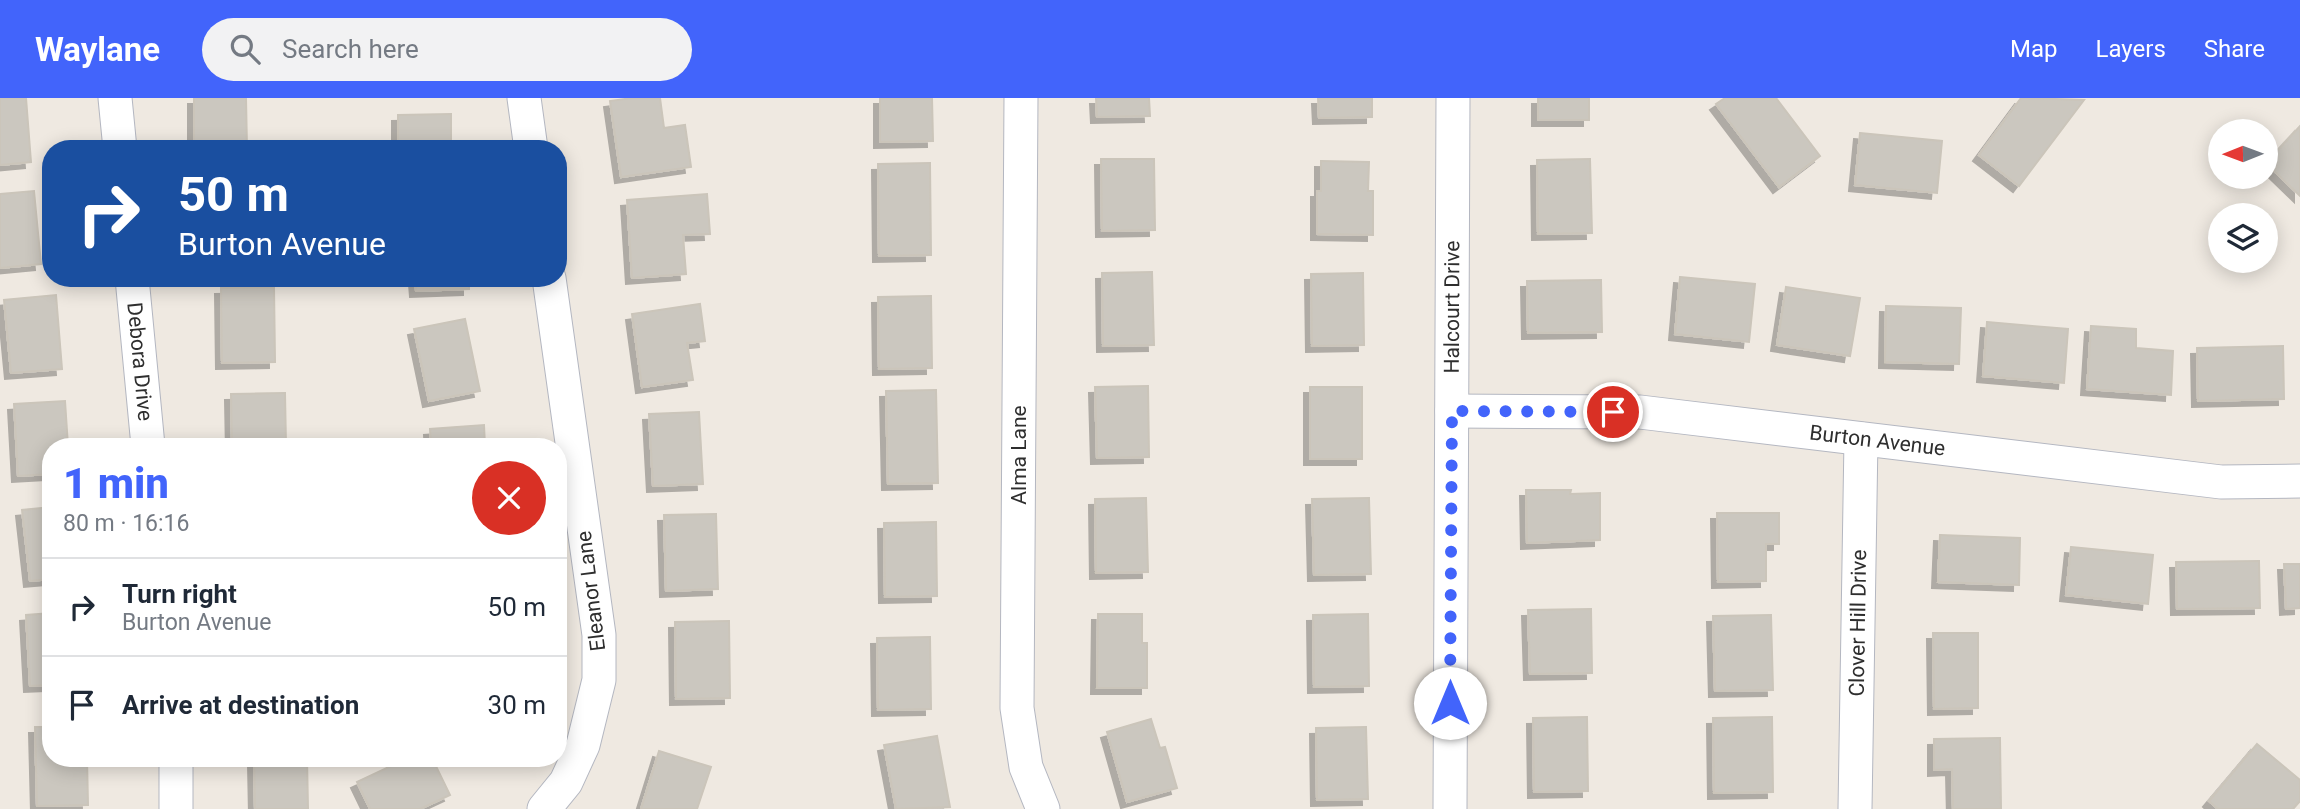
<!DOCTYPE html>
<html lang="en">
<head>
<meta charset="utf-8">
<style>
  body { margin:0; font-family:Roboto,sans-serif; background:#f2f2f3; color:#1f2937; height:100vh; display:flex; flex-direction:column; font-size:26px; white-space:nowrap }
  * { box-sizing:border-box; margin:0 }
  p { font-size:23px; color:#747a83 }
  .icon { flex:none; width:38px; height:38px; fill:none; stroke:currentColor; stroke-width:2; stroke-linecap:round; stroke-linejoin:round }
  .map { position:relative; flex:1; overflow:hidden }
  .panel { position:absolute; left:42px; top:340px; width:525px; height:329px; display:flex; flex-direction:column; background:#fff; border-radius:28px; box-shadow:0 4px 18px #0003 }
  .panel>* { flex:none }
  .hud { position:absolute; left:42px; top:42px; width:525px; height:147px; border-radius:28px; box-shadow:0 4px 18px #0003; background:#1a4fa0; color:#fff; overflow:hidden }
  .needle { width:46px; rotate:269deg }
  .fabs { position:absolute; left:2208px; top:21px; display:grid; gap:14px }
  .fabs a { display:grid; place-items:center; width:70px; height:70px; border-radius:50%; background:#fff; box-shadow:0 4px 18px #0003; font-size:35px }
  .pin { position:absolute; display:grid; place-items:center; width:60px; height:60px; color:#fff; margin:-30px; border:4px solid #fff; border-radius:50%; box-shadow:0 2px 7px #0007 }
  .me { position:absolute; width:77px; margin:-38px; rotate:0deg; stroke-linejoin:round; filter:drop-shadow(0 0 5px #0008) }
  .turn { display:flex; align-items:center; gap:24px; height:147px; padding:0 21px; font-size:32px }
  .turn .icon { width:91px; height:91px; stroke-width:2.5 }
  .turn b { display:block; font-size:49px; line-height:60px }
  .round { display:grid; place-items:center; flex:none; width:74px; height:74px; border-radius:37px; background:#f2f2f3 }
  .headline { display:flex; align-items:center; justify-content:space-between; height:119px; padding:0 21px }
  h1 { font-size:42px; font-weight:800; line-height:52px; color:#4264fb }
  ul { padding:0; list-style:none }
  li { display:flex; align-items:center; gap:21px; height:98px; padding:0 21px; border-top:2px solid #e0e1e3 }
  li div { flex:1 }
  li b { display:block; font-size:26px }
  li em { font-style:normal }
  header { display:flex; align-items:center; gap:42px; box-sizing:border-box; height:98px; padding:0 35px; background:#4264fb; color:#fff }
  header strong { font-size:33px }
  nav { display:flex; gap:38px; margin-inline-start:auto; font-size:24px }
  .search { width:490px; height:63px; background:#f2f2f3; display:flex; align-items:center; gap:18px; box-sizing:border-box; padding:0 24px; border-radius:38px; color:#747a83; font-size:26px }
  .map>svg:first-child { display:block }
  .building { fill:#cbc7bf; stroke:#cbc5ba; stroke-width:2; filter:url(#shadow) }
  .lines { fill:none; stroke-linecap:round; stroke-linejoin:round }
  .street-casing { stroke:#b4b7c1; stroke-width:35 }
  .street { stroke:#fff; stroke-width:33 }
  .route { stroke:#4264fb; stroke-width:12; stroke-dasharray:0 21.6 }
  .labels { text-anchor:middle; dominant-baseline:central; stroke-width:6; stroke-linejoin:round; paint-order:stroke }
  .street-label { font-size:21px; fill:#2e2e2e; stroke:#fff }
</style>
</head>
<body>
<header>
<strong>Waylane</strong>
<div class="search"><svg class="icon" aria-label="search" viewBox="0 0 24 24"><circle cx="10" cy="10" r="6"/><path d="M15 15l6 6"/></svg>Search here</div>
<nav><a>Map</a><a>Layers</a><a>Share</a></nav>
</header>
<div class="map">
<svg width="2300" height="711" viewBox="0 0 2300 711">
  <defs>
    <filter id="shadow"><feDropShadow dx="-6" dy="6" stdDeviation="0" flood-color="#0004"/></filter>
  </defs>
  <rect width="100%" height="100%" fill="#efe9e1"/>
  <g class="building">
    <path d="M0 0H26L31 64 0 67Z"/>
    <path d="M194 0H246L247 51H194Z"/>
    <path d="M632 0H660L664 30 685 27 691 69 621 79 610 3Z"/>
    <path d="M880 0H932L933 43 880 44Z"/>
    <path d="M1096 0H1149L1150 18 1097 19Z"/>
    <path d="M1318 0H1372V19L1319 20Z"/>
    <rect x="1538" y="0" width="51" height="22"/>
    <path d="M1725 0H1776L1820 58 1779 89 1716 6Z"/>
    <path d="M2021 0 2084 2 2019 88 1979 57Z"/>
    <path d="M451 16V51H398V17Z"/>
    <path d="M2300 28V98L2266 65Z"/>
    <path d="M1860 35 1942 43 1937 95 1855 87Z"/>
    <path d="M1101 61H1154L1155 132 1102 133Z"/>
    <path d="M1590 61 1592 135 1538 136 1537 62Z"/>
    <path d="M1321 63 1369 64 1368 93H1373V137L1317 136V93H1321Z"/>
    <path d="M930 65 931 157 879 158 878 66Z"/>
    <path d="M34 93 41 166 0 170V96Z"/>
    <path d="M707 96 710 136 683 137 686 176 632 180 627 102Z"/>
    <path d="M1152 174 1154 247 1103 248 1102 175Z"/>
    <path d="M1363 175 1364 247 1312 248 1311 176Z"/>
    <path d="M1680 179 1755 186 1749 244 1675 236Z"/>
    <path d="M415 180H469V191L416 193Z"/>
    <path d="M1601 182 1602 234 1528 235 1527 183Z"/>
    <path d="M274 189 275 264 222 265 221 190Z"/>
    <path d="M1786 189 1860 200 1850 258 1777 247Z"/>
    <path d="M56 197 62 271 11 275 4 202Z"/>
    <path d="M931 198 932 270 879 271 878 199Z"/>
    <path d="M700 206 705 243 687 245 693 282 642 289 632 216Z"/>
    <path d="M1886 208 1961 210 1959 266 1885 264Z"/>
    <path d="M465 221 480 293 429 303 414 231Z"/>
    <path d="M1987 224 2068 231 2064 285 1983 278Z"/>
    <path d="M2091 228 2136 231V250L2173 253 2171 297 2087 291Z"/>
    <path d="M2283 248 2284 301 2198 303 2197 250Z"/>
    <path d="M1148 288 1149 359 1097 360 1095 289Z"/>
    <rect x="1310" y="289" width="52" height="72"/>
    <path d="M936 292 938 385 888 386 886 293Z"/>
    <path d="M285 295 286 348H232L231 296Z"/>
    <path d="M65 303 68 348H51V376L18 378 14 306Z"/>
    <path d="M699 314 703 386 653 388 649 316Z"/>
    <path d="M484 327 485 348H431L430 331Z"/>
    <path d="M1526 392H1571L1570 396 1600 395V442L1527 445Z"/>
    <path d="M1146 400 1148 474 1096 475 1095 401Z"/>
    <path d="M1369 400 1371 476 1314 477 1312 401Z"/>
    <path d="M51 409V481L30 483 22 412Z"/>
    <path d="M1717 415H1779V446H1766V483L1718 484Z"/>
    <path d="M716 416 718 491 666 493 664 417Z"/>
    <path d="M936 424 937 498 885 499 884 425Z"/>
    <path d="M1940 437 2020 440 2019 487 1938 484Z"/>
    <path d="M2071 449 2153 457 2148 506 2066 497Z"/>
    <path d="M2259 463 2260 510 2177 511 2176 464Z"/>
    <path d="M2284 466H2300V510L2286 511Z"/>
    <path d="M1591 511 1592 575 1530 576 1528 512Z"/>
    <path d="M51 515V587L30 588 26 517Z"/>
    <path d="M1098 516H1142V545H1147V590H1097Z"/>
    <path d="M1368 516 1369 588 1314 589 1313 517Z"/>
    <path d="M1771 517 1773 592 1715 593 1713 518Z"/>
    <path d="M729 523 730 600 676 601 675 524Z"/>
    <path d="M1933 535H1978V610L1934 611Z"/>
    <path d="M930 539 931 611 878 612 877 540Z"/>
    <path d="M1587 619 1588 693 1534 694 1533 620Z"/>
    <path d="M1772 619 1773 694 1714 695 1713 620Z"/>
    <path d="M1151 621 1160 650 1165 649 1177 690 1127 704 1107 634Z"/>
    <path d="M35 629H51V660H87L88 707 37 708Z"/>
    <path d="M1366 629 1368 701 1317 702 1316 630Z"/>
    <path d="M937 638 950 709 896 711 884 647Z"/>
    <path d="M2000 640 2001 711H1953L1952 671 1934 672V641Z"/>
    <path d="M2257 646 2300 682V703L2293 711H2218L2209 703Z"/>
    <path d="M659 653 711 669 697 711H641Z"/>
    <path d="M254 660H307L308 711H255Z"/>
    <path d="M408 660H432L450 697 420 711H370L357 684Z"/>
  </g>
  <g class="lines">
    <defs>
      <g id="street">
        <path d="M115 0 120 51"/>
        <path d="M524 0 531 51"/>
        <path d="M1021 0 1017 610 1026 669 1043 711"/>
        <path id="s1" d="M132 180 148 348"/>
        <path id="s2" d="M1452 313 1640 314 2221 384 2300 383"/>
        <path d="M176 660V711"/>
        <path d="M544 711 566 684 583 647 599 582V537L549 180"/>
        <path id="s3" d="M1450 711 1453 0"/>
        <path id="s4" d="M1855 711 1861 341"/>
      </g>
    </defs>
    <use href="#street" class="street-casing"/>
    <use href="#street" class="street"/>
  </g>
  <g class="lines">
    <path class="route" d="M1450 605 1452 313 1613 314"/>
  </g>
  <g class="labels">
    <g class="street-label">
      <text stroke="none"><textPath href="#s3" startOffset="502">Halcourt Drive</textPath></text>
      <text stroke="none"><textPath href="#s1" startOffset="84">Debora Drive</textPath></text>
      <text stroke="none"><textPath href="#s2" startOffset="427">Burton Avenue</textPath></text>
      <text transform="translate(1019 357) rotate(-90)">Alma Lane</text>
      <text transform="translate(591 493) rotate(-97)">Eleanor Lane</text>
      <text stroke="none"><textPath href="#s4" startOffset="186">Clover Hill Drive</textPath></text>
    </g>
  </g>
</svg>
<div class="fabs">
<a><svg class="needle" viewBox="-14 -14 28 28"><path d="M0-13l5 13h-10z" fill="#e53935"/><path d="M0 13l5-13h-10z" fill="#747a83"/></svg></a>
<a><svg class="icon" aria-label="layers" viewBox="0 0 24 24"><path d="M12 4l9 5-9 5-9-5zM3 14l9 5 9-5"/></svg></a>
</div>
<div class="pin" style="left:1613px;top:314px;background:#d93025"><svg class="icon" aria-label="arrive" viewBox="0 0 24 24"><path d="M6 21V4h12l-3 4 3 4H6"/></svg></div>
<svg class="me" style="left:1450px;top:605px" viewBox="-20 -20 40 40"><circle r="19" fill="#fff"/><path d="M0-13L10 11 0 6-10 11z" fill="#4264fb"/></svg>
<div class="hud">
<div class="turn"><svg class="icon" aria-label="right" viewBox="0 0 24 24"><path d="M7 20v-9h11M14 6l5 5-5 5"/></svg><div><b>50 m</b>Burton Avenue</div></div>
</div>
<section class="panel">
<div class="headline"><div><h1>1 min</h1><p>80 m · 16:16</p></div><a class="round" style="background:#d93025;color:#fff"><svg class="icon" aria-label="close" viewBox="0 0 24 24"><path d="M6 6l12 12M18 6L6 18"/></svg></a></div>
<ul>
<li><svg class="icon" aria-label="right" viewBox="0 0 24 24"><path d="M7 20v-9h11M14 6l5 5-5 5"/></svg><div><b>Turn right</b><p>Burton Avenue</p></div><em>50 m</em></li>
<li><svg class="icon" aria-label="arrive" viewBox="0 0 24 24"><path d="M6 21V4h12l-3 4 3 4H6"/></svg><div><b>Arrive at destination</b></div><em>30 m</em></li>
</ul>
</section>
</div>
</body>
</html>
